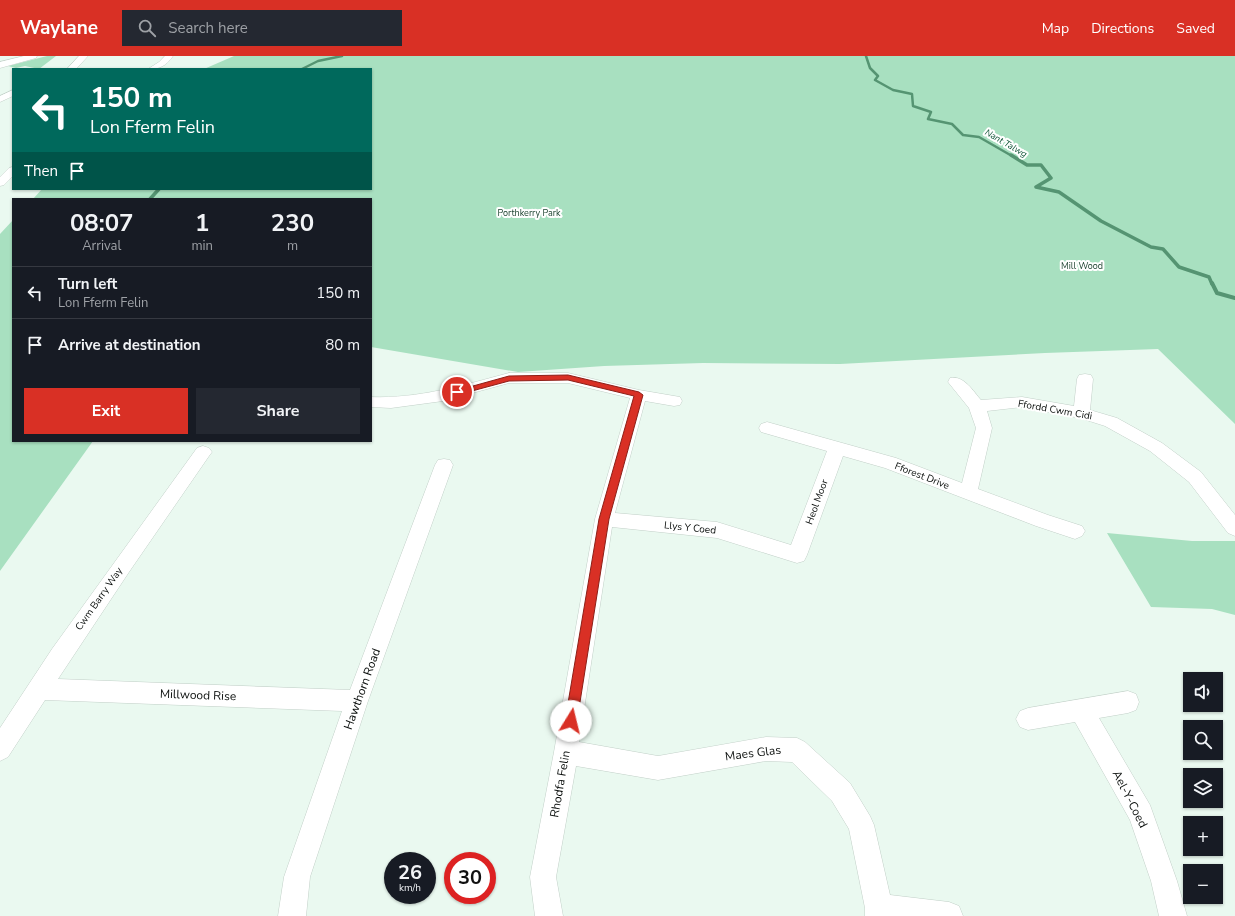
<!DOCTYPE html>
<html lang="en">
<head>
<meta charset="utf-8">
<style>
  body { margin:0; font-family:"Nunito Sans",sans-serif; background:#242831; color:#f1f3f6; height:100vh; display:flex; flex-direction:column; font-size:15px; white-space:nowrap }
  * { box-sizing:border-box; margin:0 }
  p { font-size:13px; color:#9ea1a6 }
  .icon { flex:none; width:22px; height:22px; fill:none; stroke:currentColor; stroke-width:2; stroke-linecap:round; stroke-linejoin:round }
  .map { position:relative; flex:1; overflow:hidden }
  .panel { position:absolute; left:12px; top:142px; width:360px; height:244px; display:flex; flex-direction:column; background:#171b24; border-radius:0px; box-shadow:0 1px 3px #0004 }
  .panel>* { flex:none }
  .top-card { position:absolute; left:12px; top:12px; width:360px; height:122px; border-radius:0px; box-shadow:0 1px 3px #0004; background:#00695c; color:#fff; overflow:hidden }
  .controls { position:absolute; left:1183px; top:616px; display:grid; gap:8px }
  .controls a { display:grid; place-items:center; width:40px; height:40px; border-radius:0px; background:#171b24; box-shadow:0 1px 3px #0004; font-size:20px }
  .speed { position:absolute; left:384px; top:796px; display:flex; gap:8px; font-size:20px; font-weight:700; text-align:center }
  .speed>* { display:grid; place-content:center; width:52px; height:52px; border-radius:50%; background:#171b24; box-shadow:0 1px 3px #0004; line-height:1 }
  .speed small { font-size:10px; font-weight:400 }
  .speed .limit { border:6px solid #d22; background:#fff; color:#111 }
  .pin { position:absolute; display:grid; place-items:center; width:34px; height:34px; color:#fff; margin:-17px; border:2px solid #fff; border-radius:50%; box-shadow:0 1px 4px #0007 }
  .me { position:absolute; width:44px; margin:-22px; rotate:9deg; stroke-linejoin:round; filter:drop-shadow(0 0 3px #0008) }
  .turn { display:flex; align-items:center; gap:14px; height:84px; padding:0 12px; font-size:18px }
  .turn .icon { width:52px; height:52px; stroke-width:2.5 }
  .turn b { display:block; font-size:28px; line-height:34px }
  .then { display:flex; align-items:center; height:38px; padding:0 12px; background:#0003; gap:8px; font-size:15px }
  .eta { display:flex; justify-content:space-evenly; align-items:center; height:68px; text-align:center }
  .eta b { font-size:24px; font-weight:700; line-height:28px }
  .cta { display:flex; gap:8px; margin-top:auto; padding:8px 12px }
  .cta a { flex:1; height:46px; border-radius:0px; background:#d93025; color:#fff; font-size:16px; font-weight:700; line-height:46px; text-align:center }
  .cta a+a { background:#242831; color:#f1f3f6 }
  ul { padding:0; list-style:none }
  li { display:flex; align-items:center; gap:12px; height:52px; padding:0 12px; border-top:1px solid #363941 }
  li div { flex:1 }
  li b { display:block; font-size:15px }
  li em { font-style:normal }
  header { display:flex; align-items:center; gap:24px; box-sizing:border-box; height:56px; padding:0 20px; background:#d93025; color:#fff }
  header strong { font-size:19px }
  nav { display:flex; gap:22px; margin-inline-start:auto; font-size:14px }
  .search { width:280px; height:36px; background:#242831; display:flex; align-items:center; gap:10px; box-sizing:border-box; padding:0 14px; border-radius:0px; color:#9ea1a6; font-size:15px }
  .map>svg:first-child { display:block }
  .green { fill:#a8e0c0 }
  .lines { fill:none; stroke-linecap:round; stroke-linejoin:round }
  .stream-far2 { stroke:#559472; stroke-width:2.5 }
  .stream-far1 { stroke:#559472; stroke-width:3.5 }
  .stream { stroke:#559472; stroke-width:4 }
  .minor-casing { stroke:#c2d0c8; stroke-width:1 }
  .minor { fill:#fff; fill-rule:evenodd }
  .route { fill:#d93025; stroke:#8d1f18 }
  .labels { text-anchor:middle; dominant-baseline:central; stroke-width:4; stroke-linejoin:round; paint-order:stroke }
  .far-water-label { font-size:9px; font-style:italic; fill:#0f5436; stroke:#fff }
  .far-park-label { font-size:9px; fill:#1e4431; stroke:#fff }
  .street-label { font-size:10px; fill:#0a0e0c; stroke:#fff }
  .near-street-label { font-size:12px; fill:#0a0e0c; stroke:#fff }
</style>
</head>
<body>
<header>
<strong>Waylane</strong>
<div class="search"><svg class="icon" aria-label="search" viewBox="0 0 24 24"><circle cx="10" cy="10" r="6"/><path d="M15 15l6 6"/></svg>Search here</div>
<nav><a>Map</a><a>Directions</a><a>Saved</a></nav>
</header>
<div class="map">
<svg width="1235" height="860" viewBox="0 0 1235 860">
  <rect width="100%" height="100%" fill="#eaf9f0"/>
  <g class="green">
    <path d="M47 0H56L39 13 25 10 16 12 8 10Z"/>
    <path d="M234 0H1235V368L1158 293 1045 297 840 308 703 307 604 310 518 316 371 291V143H33L42 133H371V13H204Z"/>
    <path d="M13 164V385H93L0 515V178Z"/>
    <path d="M1107 477 1192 485H1235V559L1212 553 1151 551Z"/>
  </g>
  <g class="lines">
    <g class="stream-far2">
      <path d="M866 0 870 12 878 20 875 24 893 34 912 38 913 50 931 56 928 63 952 68 963 79 979 81 1012 100"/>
      <path d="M302 13 318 5 342 0"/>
    </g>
    <g class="stream-far1">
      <path d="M1011 99 1027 109H1041L1051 122 1036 131 1059 136 1101 165 1151 191 1163 193 1179 211 1209 221 1212 228"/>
      <path d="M150 143 159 133"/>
    </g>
    <path class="stream" d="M1212 227 1217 237 1235 242"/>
    <defs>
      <g id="minor">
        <path d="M24 0H37L36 2 0 12V6Z"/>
        <path d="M79 0H88L76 13H67Z"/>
        <path d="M165 0H173C166 10 160 13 148 13L159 6Z"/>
        <path d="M13 34V40L0 46V40Z"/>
        <path d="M13 111V120L4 129 0 130V121L9 112Z"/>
        <path d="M509 317H568L639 334 680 341 682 345 680 349 674 350 645 345 615 457 717 466 791 489 827 395 761 376 759 372 761 368 767 366 896 402 962 427 976 372 969 352 948 326 950 322C964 319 973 335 981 344L1022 341 1074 350 1077 323 1079 319 1085 318 1091 319 1093 323 1090 354 1117 362 1162 387 1201 416 1235 459V480L1228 477 1189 426 1150 395 1105 370 1080 362 1022 351 987 355 992 372 978 433 1048 459 1082 470 1085 475 1082 480 1075 483 1036 470 885 412 843 400 807 499 804 505 797 507 717 482 612 471 579 686 658 700 766 681 797 682 805 686 850 727 870 760 874 769 890 839 949 846 959 850 963 860H865V852L849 773 832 745 792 706 766 705 658 724 576 710 556 821 563 860H535L530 821 554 696 595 463 630 342 568 327H509L443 345 391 352 371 351V341C418 343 464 329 509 317Z"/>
        <path d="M203 390 209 392 212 396 209 400 129 516 58 623 350 634 435 409 438 404 444 403 450 404 453 409 368 645 310 821 306 860H278L284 821 342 655 45 644 8 701 0 705V672L52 593 197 392Z"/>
        <path d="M1128 635 1136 638 1139 646 1136 654 1128 657 1099 662 1150 749 1177 825 1187 860H1159L1151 825 1130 764 1075 666 1028 674 1020 671 1016 663 1020 655 1028 652Z"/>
      </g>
    </defs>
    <use href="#minor" class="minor-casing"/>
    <use href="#minor" class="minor"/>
  </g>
  <path class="route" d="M568 319 639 336 643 339 609 463 577 665 575 669 571 671 567 669 565 665 599 463 634 340 568 324 509 325 457 339 453 336 455 335 509 320Z"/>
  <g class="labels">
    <g class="far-water-label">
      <text transform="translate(1006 87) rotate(30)">Nant Talwg</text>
    </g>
    <g class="far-park-label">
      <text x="529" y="157">Porthkerry Park</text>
      <text x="1082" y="210">Mill Wood</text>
    </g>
    <g class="street-label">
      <text transform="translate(1055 354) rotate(10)">Ffordd Cwm Cidi</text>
      <text transform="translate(922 420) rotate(21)">Fforest Drive</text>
      <text transform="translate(817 446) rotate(-70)">Heol Moor</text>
      <text transform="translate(690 472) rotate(6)">Llys Y Coed</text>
      <text transform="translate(99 543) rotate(-55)">Cwm Barry Way</text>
    </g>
    <g class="near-street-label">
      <text transform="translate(362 633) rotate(-70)">Hawthorn Road</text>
      <text transform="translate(198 639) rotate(2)">Millwood Rise</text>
      <text transform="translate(753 697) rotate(-7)">Maes Glas</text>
      <text transform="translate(560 728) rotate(-80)">Rhodfa Felin</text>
      <text transform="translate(1130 743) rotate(63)">Ael-Y-Coed</text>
    </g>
  </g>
</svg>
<div class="controls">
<a><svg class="icon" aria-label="sound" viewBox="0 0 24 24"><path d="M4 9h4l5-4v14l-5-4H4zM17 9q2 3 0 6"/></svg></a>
<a><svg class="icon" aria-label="search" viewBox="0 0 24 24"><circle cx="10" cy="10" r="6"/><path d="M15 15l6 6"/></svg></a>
<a><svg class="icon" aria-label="layers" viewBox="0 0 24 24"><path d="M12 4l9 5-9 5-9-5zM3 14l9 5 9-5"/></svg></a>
<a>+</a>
<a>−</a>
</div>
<div class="speed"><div>26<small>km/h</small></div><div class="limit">30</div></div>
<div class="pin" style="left:457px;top:336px;background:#d93025"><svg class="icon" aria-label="arrive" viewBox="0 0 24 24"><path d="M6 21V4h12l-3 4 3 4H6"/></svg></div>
<svg class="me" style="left:571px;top:665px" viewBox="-20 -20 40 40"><circle r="19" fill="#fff"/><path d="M0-13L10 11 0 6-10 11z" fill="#d93025"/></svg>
<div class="top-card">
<div class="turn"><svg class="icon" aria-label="left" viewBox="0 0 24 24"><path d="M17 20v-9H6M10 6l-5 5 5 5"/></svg><div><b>150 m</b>Lon Fferm Felin</div></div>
<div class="then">Then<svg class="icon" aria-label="arrive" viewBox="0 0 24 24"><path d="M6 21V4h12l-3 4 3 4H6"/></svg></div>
</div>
<section class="panel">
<div class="eta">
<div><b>08:07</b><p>Arrival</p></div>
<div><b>1</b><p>min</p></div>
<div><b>230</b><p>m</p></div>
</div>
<ul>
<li><svg class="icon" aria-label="left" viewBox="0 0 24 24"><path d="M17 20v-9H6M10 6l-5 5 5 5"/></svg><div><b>Turn left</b><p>Lon Fferm Felin</p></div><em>150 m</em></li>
<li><svg class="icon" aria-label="arrive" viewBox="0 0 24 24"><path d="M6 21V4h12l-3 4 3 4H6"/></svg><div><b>Arrive at destination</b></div><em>80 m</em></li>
</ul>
<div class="cta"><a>Exit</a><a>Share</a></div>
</section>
</div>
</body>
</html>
